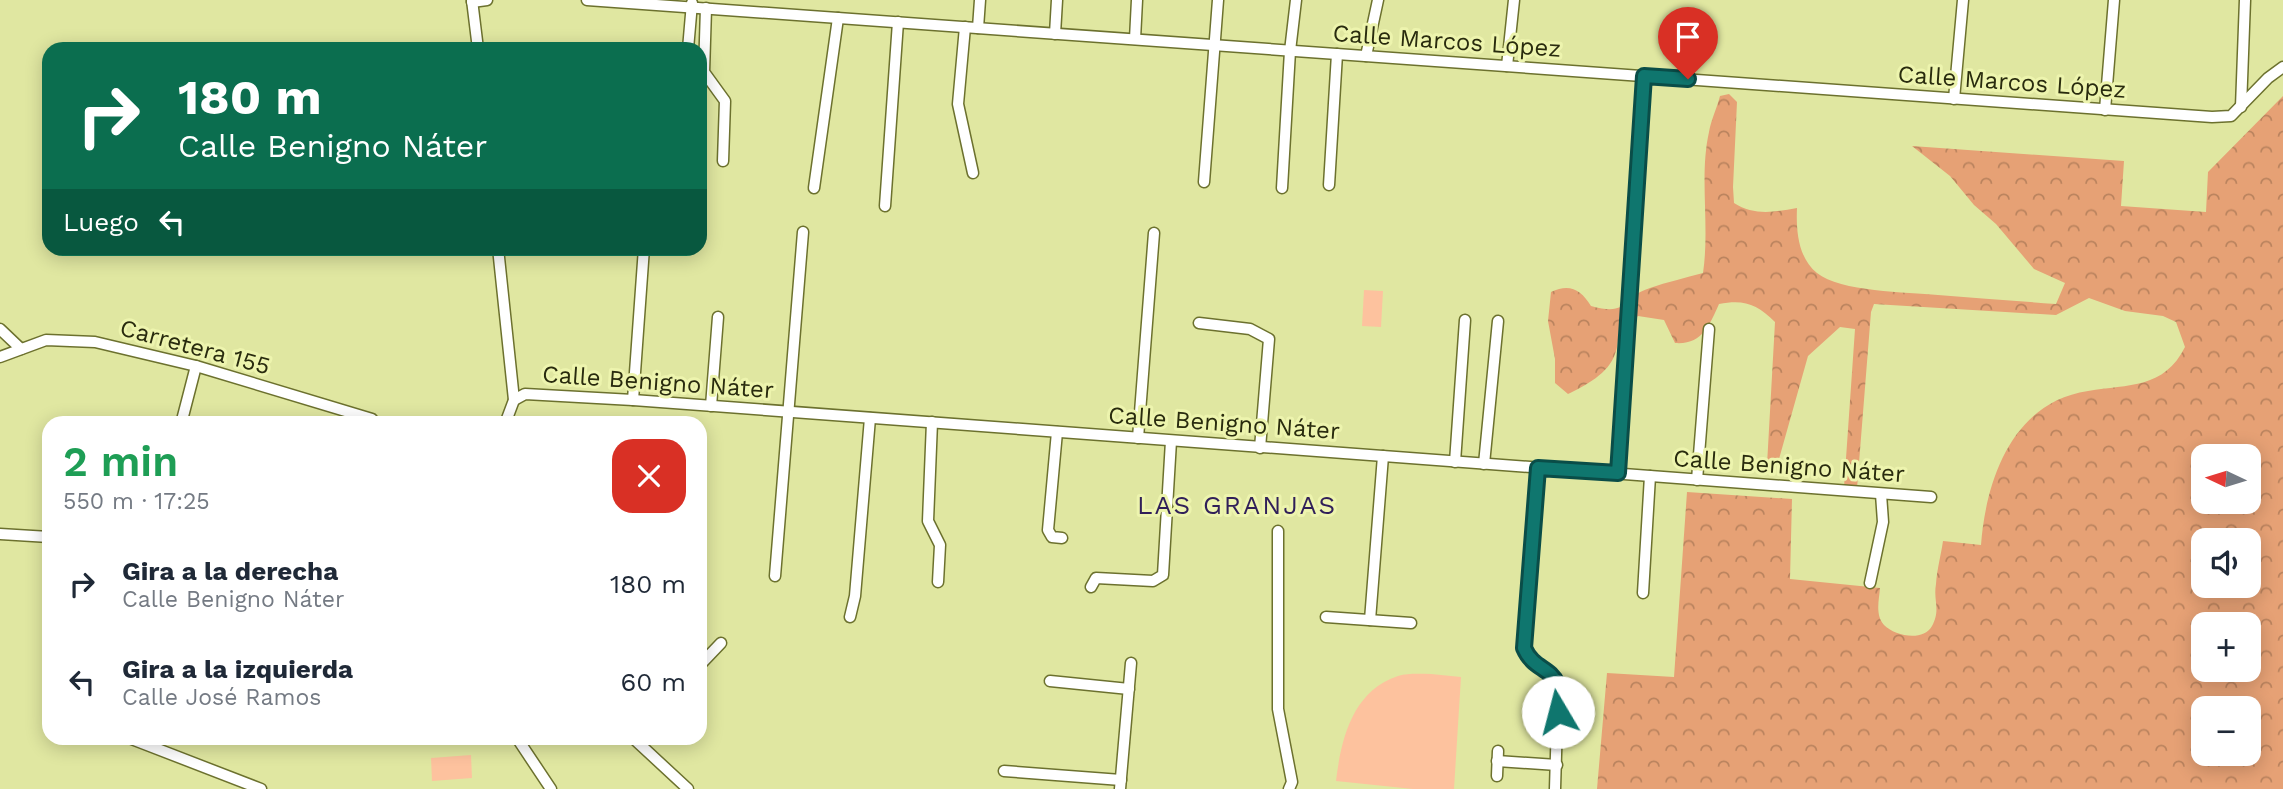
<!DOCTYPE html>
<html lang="es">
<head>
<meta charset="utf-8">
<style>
  body { margin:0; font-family:"Work Sans",sans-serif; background:#f6f6f7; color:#1f2937; height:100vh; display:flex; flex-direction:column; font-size:26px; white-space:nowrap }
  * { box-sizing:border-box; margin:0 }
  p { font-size:23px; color:#747a83 }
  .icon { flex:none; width:38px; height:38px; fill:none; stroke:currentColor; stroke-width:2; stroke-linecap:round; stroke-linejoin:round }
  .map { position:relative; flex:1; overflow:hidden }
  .drawer { position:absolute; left:42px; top:416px; width:665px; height:329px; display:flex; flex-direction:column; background:#fff; border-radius:21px; box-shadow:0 4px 18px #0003 }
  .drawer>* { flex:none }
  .hud { position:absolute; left:42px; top:42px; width:665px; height:214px; border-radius:21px; box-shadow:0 4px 18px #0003; background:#0b6e4f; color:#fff; overflow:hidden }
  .needle { width:46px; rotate:274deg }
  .fabs { position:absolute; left:2191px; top:444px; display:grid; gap:14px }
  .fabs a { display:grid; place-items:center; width:70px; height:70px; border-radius:14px; background:#fff; box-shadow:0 4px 18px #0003; font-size:35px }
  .pin { position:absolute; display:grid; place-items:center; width:60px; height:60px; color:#fff; margin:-72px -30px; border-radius:50% 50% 50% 0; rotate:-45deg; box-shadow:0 0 7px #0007 }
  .pin .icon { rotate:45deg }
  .me { position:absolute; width:77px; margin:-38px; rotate:352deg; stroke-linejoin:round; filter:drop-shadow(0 0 5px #0008) }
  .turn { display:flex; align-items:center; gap:24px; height:147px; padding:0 21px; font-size:32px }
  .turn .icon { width:91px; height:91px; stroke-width:2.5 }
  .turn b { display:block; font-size:49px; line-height:60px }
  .then { display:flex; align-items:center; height:66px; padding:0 21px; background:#0003; gap:14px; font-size:26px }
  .round { display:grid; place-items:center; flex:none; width:74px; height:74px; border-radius:21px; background:#f6f6f7 }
  .headline { display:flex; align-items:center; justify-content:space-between; height:119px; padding:0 21px }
  h1 { font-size:42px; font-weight:600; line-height:52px; color:#1e9e55 }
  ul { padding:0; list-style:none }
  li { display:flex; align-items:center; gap:21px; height:98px; padding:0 21px }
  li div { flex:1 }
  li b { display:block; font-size:26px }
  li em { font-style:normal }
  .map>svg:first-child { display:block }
  .forest { fill:url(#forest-crowns); fill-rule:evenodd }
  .garden { fill:#fdc29e }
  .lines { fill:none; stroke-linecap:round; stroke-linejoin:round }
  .minor-casing { stroke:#6c712e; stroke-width:13 }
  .minor { stroke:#fff; stroke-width:10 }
  .route-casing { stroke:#0a4d48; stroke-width:18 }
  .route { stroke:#0f766e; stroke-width:12 }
  .labels { text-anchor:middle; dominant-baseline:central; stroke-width:6; stroke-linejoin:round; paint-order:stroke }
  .street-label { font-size:24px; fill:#292b0e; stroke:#edf4ae }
  .neighbourhood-label { font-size:26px; letter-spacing:2px; fill:#301f59; stroke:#edf4ae }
</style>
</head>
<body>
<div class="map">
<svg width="2283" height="789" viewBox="0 0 2283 789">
  <defs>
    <pattern id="forest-crowns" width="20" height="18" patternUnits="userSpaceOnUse" patternTransform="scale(1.75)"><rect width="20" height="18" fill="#e6a175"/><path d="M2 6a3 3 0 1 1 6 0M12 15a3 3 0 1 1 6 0" fill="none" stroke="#ba835e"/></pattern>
  </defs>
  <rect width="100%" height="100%" fill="#e0e7a1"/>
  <path class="forest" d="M1729 94 1737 102 1733 187 1734 203C1754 216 1775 212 1797 208 1796 230 1798 258 1817 273 1840 292 1907 292 1938 295 1977 298 2016 301 2056 304L2065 283 2034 269 1996 224 1974 205 1950 176 1912 146 2124 161 2121 206 2206 212 2208 172 2283 96V789H1597L1607 673 1674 677 1687 492 1792 499 1790 579 1880 588C1879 600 1875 615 1884 625 1895 636 1923 642 1932 626 1941 609 1933 601 1936 584 1937 569 1941 555 1943 541L1981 545C1986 479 2013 402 2088 391 2129 384 2164 389 2185 347L2176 322 2163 316 2125 311 2089 298 2056 315 1874 304 1871 312 1857 488 1844 487 1855 329 1840 327 1808 356 1779 459 1769 472 1767 465 1775 322C1757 304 1744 299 1719 304 1709 326 1702 345 1675 343L1664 320 1638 316 1619 331C1618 338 1618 347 1615 354 1609 373 1585 386 1568 394L1555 383V359L1548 321 1551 292C1570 283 1581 290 1591 306 1630 317 1621 297 1650 288 1667 282 1685 278 1703 273 1710 226 1699 176 1709 132 1711 120 1717 108 1720 96ZM2203 457H2249V502H2203ZM2203 541H2249V586H2203ZM2203 625H2249V670H2203ZM2203 709H2249V754H2203Z"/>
  <g class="garden">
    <path d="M1364 290 1383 291 1381 327 1362 326Z"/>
    <path d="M1431 674 1461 677 1454 789H1413L1336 781C1341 740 1352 691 1398 676 1408 673 1421 674 1431 674Z"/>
    <path d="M471 755 472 778 432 781 431 758Z"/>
  </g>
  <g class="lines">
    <defs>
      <g id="minor">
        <path d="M472 0 478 49"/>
        <path d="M587 0 2212 117 2231 116 2268 78 2283 67"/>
        <path d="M472 2 487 0"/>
        <path d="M706 8 704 72 725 101 723 161"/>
        <path d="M965 27 958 104 973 173"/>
        <path d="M978 28 980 0"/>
        <path d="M1055 34 1057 0"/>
        <path d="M1135 39 1137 0"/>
        <path d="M688 49 692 3"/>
        <path d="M1366 56 1378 0"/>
        <path d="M1507 66 1514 0"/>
        <path d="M1954 99 1963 0"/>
        <path d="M2241 107 2245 0"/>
        <path d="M2105 110 2114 0"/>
        <path d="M1204 182 1218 0"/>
        <path d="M1329 185 1337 54"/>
        <path d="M814 188 838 18"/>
        <path d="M1282 188 1290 51 1296 0"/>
        <path d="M885 206 898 22"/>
        <path d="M498 248 514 400 505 424"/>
        <path d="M1199 323 1250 329 1269 339 1260 448"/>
        <path d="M0 329 21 349"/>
        <path d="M0 357 46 340 95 342 196 366 372 419 376 424"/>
        <path d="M514 400 525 394 633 400 1931 497"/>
        <path d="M633 400 644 248"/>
        <path d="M711 406 718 317"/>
        <path d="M932 422 928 521 940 545 938 582"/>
        <path d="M181 424 196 366"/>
        <path d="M1057 432 1048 530 1052 537 1062 538"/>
        <path d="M1138 438 1154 233"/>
        <path d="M1455 462 1465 320"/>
        <path d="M1484 464 1498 321"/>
        <path d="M1538 468 1524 648C1531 665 1548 670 1558 686L1555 789"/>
        <path d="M1618 473 1644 76"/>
        <path d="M1697 480 1709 329"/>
        <path d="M1278 531V709L1292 782 1289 789"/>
        <path d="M0 534 49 537"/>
        <path d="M775 576 803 232"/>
        <path d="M1870 583 1883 522 1881 494"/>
        <path d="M1091 587 1096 578 1153 581 1163 575 1171 441"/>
        <path d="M1643 593 1650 476"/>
        <path d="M850 617 855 596 870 418"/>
        <path d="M1326 617 1411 623"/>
        <path d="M1370 620 1383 456"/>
        <path d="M700 665 721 643"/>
        <path d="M1050 681 1129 689"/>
        <path d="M129 738 261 789"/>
        <path d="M517 738 551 789"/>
        <path d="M633 738 688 789"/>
        <path d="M1497 761 1557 765"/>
        <path d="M1004 771 1121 780"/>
        <path d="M1497 776 1498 751"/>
        <path d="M1120 789 1131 663"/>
      </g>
    </defs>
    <use href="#minor" class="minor-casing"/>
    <use href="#minor" class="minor"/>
  </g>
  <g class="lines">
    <defs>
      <path id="route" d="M1558 712C1558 704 1560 691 1557 684 1550 667 1533 669 1524 648L1538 468 1618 473 1644 76 1688 79"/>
    </defs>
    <use href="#route" class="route-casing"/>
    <use href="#route" class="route"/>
  </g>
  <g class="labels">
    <g class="street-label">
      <text transform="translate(1447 41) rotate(4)">Calle Marcos López</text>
      <text transform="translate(2012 82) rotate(4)">Calle Marcos López</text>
      <text transform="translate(195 347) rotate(15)">Carretera 155</text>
      <text transform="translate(658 382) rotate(4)">Calle Benigno Náter</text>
      <text transform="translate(1224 423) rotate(4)">Calle Benigno Náter</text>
      <text transform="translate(1789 466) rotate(4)">Calle Benigno Náter</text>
    </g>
    <g class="neighbourhood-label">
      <text x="1237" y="505">LAS GRANJAS</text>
    </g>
  </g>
</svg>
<div class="fabs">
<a><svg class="needle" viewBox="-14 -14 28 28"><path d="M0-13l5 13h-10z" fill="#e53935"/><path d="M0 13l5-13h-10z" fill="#747a83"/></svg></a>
<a><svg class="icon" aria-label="sound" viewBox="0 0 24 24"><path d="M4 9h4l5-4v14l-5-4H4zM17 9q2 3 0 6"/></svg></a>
<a>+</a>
<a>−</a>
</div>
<div class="pin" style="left:1688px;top:79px;background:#d93025"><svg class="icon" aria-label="arrive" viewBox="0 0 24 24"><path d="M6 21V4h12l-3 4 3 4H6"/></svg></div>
<svg class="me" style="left:1558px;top:712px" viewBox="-20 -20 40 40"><circle r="19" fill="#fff"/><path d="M0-13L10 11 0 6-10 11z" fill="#0f766e"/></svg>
<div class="hud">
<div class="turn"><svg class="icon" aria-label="right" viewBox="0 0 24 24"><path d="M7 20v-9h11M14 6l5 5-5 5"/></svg><div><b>180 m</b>Calle Benigno Náter</div></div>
<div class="then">Luego<svg class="icon" aria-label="left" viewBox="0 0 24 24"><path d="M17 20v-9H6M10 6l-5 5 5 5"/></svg></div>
</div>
<section class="drawer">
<div class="headline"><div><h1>2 min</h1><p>550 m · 17:25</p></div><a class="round" style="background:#d93025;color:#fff"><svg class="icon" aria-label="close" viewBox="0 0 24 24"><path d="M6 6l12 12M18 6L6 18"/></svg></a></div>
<ul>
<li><svg class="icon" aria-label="right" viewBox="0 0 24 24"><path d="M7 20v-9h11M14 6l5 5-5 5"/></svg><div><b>Gira a la derecha</b><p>Calle Benigno Náter</p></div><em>180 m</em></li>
<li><svg class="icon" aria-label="left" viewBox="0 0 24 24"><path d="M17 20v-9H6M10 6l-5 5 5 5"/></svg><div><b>Gira a la izquierda</b><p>Calle José Ramos</p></div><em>60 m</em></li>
</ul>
</section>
</div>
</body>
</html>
